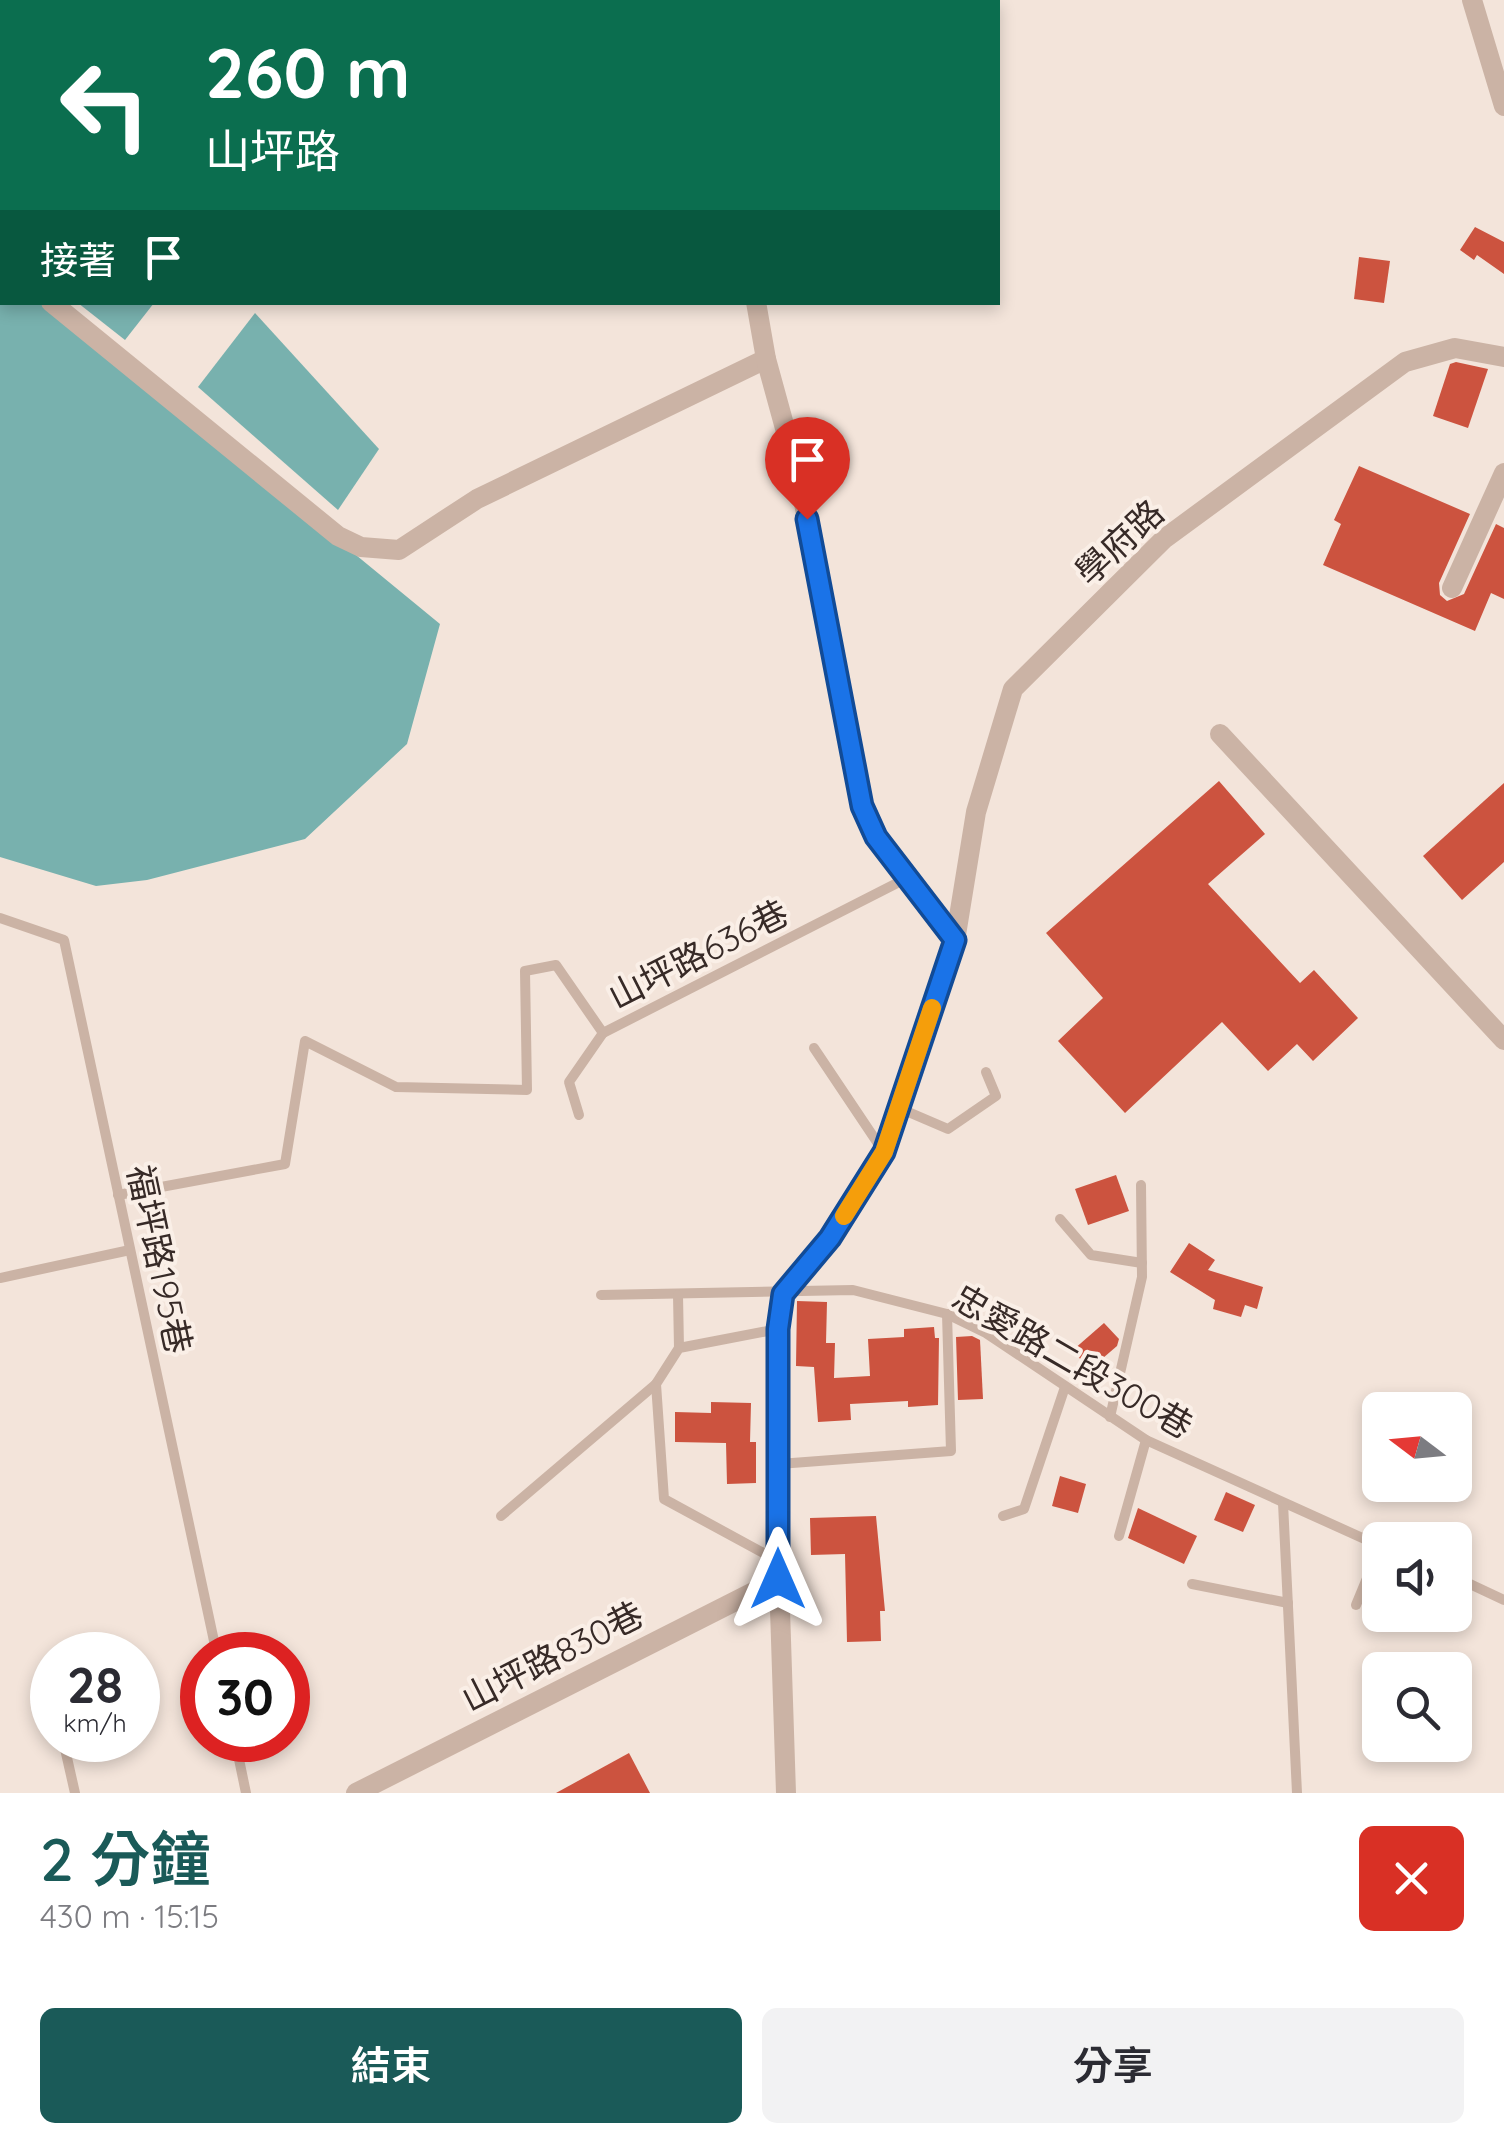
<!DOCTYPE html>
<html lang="zh-TW">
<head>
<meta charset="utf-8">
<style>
  body { margin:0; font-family:Quicksand,"Noto Sans TC",sans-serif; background:#f2f2f3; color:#2b2b33; height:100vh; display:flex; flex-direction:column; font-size:38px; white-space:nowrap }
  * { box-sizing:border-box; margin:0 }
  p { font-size:32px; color:#7c7c81 }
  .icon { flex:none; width:55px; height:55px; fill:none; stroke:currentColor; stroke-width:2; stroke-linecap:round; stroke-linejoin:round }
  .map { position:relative; height:1793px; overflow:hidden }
  .sheet { display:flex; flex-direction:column; background:#fff; flex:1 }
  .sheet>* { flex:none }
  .hud { position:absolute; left:0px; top:0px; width:1000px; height:305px; box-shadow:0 5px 15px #0003; background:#0b6e4f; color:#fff; overflow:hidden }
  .needle { width:65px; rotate:286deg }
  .fabs { position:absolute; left:1362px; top:1392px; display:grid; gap:20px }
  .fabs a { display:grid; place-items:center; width:110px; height:110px; border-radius:15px; background:#fff; box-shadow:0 5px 15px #0003; font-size:50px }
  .speed { position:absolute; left:30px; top:1632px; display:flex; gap:20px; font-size:50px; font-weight:700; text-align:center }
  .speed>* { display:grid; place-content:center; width:130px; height:130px; border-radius:50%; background:#fff; box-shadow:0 5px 15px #0003; line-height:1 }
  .speed small { font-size:25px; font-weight:400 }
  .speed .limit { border:15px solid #d22; background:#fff; color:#111 }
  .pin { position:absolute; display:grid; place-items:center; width:85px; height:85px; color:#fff; margin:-102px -42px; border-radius:50% 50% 50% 0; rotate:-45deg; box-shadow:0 0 10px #0007 }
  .pin .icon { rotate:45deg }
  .me { position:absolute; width:110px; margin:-55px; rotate:0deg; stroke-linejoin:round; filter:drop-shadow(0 0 8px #0008) }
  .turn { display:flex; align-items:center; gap:35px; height:210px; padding:0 40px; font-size:45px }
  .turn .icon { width:130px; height:130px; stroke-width:2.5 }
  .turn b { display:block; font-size:70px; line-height:85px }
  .then { display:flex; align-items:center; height:95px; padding:0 40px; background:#0003; gap:20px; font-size:38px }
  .round { display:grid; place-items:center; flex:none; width:105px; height:105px; border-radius:15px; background:#f2f2f3 }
  .head { display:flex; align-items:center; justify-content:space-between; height:170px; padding:0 40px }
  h1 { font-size:60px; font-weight:600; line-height:75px; color:#1a5a58 }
  .primary-button { display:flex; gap:20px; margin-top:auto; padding:20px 40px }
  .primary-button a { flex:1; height:115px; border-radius:15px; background:#1a5a58; color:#fff; font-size:40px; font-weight:600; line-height:115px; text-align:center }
  .primary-button a+a { background:#f2f2f3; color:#2b2b33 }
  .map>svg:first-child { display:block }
  .water { fill:#78b1ae }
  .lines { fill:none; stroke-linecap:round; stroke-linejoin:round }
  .stream { stroke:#78b1ae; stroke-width:5 }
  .building { fill:#cc533f }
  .lane { stroke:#cbb3a5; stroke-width:10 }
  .street { stroke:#cbb3a5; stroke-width:20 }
  .route-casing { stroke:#114b97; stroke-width:25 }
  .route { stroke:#1a73e8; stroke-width:18 }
  .slow { stroke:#f59e0b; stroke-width:18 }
  .labels { text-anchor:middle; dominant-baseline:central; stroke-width:8; stroke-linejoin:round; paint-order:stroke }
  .street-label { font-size:35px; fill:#372a27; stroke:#faefe7 }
</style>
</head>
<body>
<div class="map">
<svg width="1504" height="1793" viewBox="0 0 1504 1793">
  <rect width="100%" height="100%" fill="#f3e4da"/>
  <g class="water">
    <path d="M0 272 2 302 41 303 127 367 440 624 407 744 305 839 147 880 96 886 0 857Z"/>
    <path d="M78 303H154L125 340Z"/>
    <path d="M255 313 379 449 338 510 198 387Z"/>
  </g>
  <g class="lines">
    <g class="stream">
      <path d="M56 2 68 0"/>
      <path d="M0 14H2"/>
    </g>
  </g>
  <g class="building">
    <path d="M1475 227 1504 242V274L1477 255 1474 260 1460 250Z"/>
    <path d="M1359 257 1390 261 1384 303 1354 299Z"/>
    <path d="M1456 362 1488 369 1468 428 1433 416 1450 364Z"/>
    <path d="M1359 466 1470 514 1439 583 1440 595 1447 601 1464 594 1496 524 1504 528V599L1491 593 1475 631 1323 565 1341 524 1334 520Z"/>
    <path d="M1219 781 1265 834 1208 884 1300 983 1314 970 1358 1018 1313 1061 1297 1044 1268 1071 1222 1022 1125 1113 1058 1041 1103 998 1046 933Z"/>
    <path d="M1504 783V862L1462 900 1423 856Z"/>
    <path d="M1116 1175 1129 1211 1088 1225 1075 1189Z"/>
    <path d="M1189 1243 1215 1260 1208 1270 1263 1287 1257 1309 1245 1305 1241 1317 1213 1309 1215 1300 1170 1272Z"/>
    <path d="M797 1301 827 1302 826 1343H835L834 1378 870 1376 868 1339 904 1337V1329L934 1327 935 1338H939L938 1405 908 1407V1401L850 1404 851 1420 818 1422 814 1367 796 1366Z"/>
    <path d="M1104 1323 1119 1339 1117 1346 1089 1370 1073 1350Z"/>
    <path d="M972 1336 980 1340 983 1399 958 1400 956 1337Z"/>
    <path d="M711 1402 751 1403 750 1442H756V1483L727 1484 726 1443 675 1442V1412L711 1413Z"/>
    <path d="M1060 1476 1086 1484 1078 1513 1052 1506Z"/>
    <path d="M1226 1492 1255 1505 1243 1532 1214 1520Z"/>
    <path d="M1138 1508 1197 1536 1184 1564 1128 1538Z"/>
    <path d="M876 1516 885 1611H880L881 1641 847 1642 845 1554 811 1555 810 1518Z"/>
    <path d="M629 1753 650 1793H556Z"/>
  </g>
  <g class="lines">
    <g class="lane">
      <path d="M0 918 64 940 217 1655"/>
      <path d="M814 1048 883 1151"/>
      <path d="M899 1108 948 1129 996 1096 986 1072"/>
      <path d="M579 1115 569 1082 603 1033"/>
      <path d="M118 1195 285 1164 305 1041 396 1087 527 1090 525 971 556 965 603 1033 907 878"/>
      <path d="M1060 1219 1091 1255 1142 1263"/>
      <path d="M0 1278 130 1250"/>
      <path d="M601 1295 853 1290 947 1314 986 1333 1146 1440 1380 1546"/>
      <path d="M678 1295 679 1348"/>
      <path d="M778 1329 679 1348 656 1384 664 1499 778 1561"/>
      <path d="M1110 1417 1142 1277 1141 1185"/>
      <path d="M779 1464 951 1451 947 1314"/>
      <path d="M1283 1503 1297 1793"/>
      <path d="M501 1516 656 1384"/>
      <path d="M1003 1516 1024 1509 1065 1387"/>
      <path d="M1119 1536 1146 1440"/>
      <path d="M1455 1577 1504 1600"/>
      <path d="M1192 1584 1288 1603"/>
      <path d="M1356 1605 1380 1547"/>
      <path d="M63 1740 75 1793"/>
      <path d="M235 1740 246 1793"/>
    </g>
    <g class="street">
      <path d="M691 0V2"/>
      <path d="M1472 0 1504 106"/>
      <path d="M169 2 184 0"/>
      <path d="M0 34 2 33"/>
      <path d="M0 261 2 263"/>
      <path d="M51 302 338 536 361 547 399 550 477 499 766 359"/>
      <path d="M756 302 766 359 800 483 863 806 876 837 955 941 884 1152 830 1238 783 1294 778 1329 779 1579 786 1793"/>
      <path d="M1452 588 1504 473"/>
      <path d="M1220 734 1504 1040"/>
      <path d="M955 941 976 812 1013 689 1164 539 1405 362 1455 348 1504 357"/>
      <path d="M356 1793 779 1579"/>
    </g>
  </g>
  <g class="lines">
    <defs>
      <path id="route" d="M778 1579V1329L783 1294 830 1238 884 1152 955 940 876 837 862 806 807 519"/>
    </defs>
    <use href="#route" class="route-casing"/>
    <use href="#route" class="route"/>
    <path class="slow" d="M844 1216 884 1152 932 1008"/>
  </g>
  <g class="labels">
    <g class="street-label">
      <text transform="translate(1119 542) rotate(-43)">學府路</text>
      <text transform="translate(698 954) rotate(-27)">山坪路636巷</text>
      <text transform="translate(160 1259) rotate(78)">福坪路195巷</text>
      <text transform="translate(1073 1361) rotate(30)">忠愛路二段300巷</text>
      <text transform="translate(552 1656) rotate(-27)">山坪路830巷</text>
    </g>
  </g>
</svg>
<div class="fabs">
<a><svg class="needle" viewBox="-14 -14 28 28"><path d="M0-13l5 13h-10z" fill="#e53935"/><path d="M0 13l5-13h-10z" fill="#7c7c81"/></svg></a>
<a><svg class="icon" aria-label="sound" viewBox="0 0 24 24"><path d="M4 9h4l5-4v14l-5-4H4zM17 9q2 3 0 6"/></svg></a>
<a><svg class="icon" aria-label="search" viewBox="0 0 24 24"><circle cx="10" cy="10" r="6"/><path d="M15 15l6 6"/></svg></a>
</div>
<div class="speed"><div>28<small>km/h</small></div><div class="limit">30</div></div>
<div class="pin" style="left:807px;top:519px;background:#d93025"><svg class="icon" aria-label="arrive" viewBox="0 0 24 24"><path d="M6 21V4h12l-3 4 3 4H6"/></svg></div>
<svg class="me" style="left:778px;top:1579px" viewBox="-20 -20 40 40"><path d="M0-17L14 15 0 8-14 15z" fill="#1a73e8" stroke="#fff" stroke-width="4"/></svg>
<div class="hud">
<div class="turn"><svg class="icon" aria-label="left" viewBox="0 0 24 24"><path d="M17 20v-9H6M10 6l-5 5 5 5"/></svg><div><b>260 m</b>山坪路</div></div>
<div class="then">接著<svg class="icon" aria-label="arrive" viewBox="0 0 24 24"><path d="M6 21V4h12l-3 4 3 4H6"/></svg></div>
</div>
</div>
<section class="sheet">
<div class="head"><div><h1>2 分鐘</h1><p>430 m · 15:15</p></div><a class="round" style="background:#d93025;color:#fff"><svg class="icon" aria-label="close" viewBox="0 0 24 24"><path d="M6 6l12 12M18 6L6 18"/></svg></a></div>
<div class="primary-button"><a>結束</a><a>分享</a></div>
</section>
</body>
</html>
